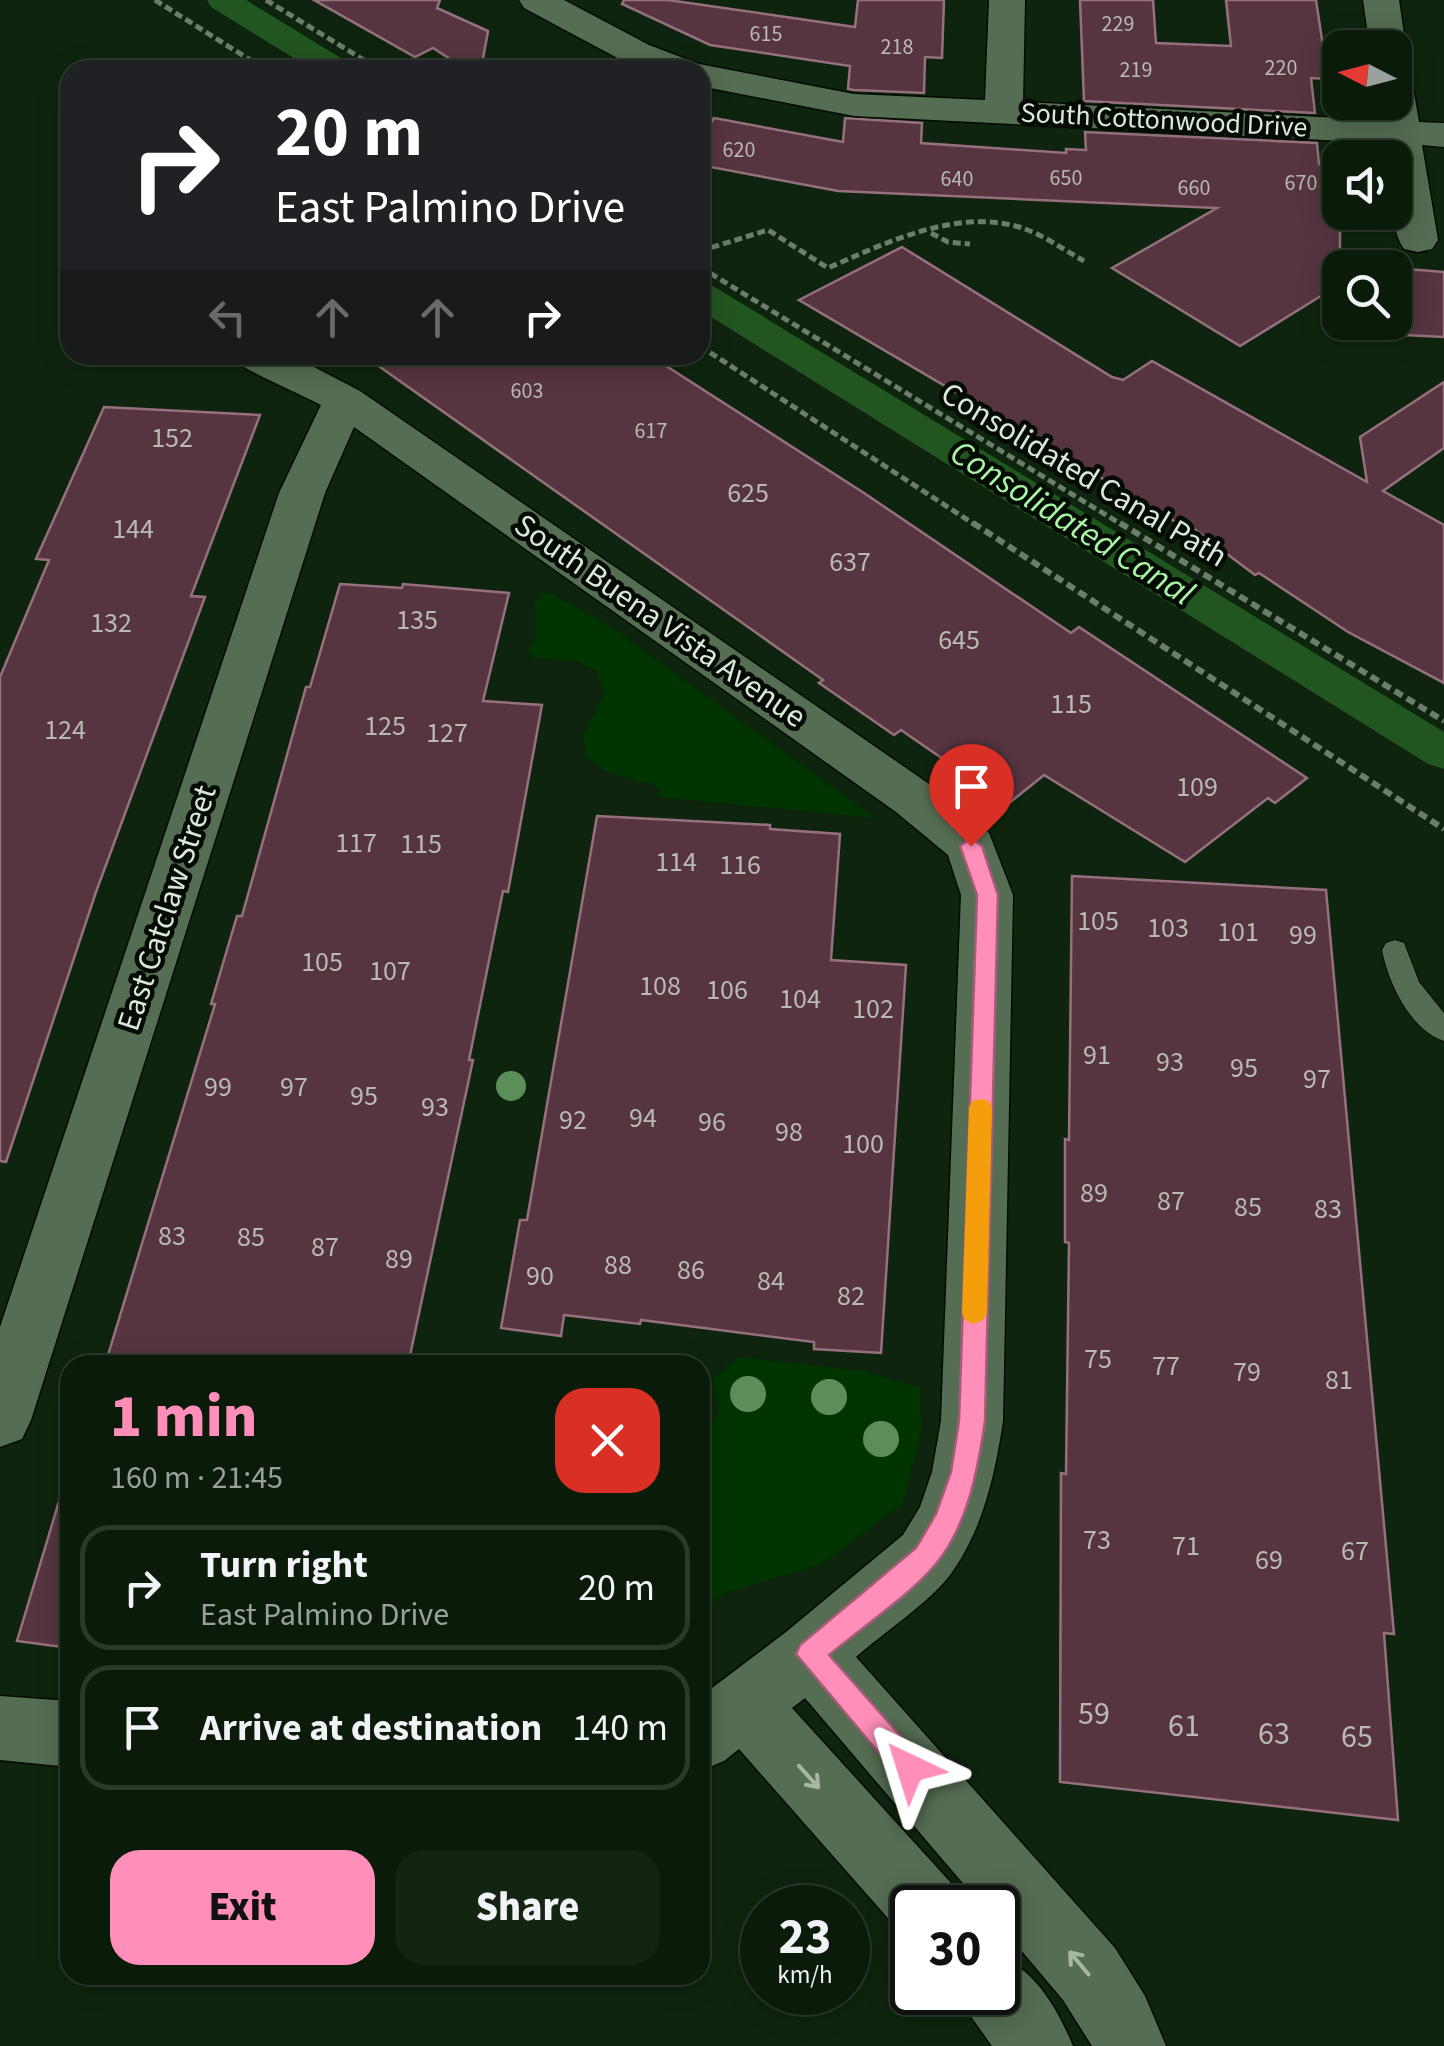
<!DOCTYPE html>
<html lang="en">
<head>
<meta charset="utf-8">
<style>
  body { margin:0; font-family:"Source Sans 3",sans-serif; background:#142413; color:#f1f3f6; height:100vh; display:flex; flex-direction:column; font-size:38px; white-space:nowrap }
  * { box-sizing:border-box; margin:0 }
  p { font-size:32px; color:#9aa19c }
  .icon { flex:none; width:55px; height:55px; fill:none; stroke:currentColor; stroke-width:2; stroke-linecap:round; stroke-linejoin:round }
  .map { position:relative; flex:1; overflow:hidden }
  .drawer { position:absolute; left:60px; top:1355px; width:650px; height:630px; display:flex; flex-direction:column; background:#0b1b0a; border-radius:30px; box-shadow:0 5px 25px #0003,0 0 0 2px #2b392b }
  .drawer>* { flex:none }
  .guide { position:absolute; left:60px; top:60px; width:650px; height:305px; border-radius:30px; box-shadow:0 5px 25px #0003,0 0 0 2px #2b392b; background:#202124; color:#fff; overflow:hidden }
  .needle { width:65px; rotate:276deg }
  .fabs { position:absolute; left:1322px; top:30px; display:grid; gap:20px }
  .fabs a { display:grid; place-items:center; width:90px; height:90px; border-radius:20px; background:#0b1b0a; box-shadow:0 5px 25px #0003,0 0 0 2px #2b392b; font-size:50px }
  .speed { position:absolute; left:740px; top:1885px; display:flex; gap:20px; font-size:50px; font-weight:700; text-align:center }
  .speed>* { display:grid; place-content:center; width:130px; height:130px; border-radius:50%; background:#0b1b0a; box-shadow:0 5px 25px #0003,0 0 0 2px #2b392b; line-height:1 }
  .speed small { font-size:25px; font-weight:400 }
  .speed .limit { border:5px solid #111; border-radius:15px; background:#fff; color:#111 }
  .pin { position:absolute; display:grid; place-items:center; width:85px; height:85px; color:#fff; margin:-102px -42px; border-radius:50% 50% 50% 0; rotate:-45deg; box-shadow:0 0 10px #0007 }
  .pin .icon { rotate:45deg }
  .me { position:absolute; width:110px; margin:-55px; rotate:319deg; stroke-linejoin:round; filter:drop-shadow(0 0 8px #0008) }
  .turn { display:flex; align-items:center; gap:35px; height:210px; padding:0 50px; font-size:45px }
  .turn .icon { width:130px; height:130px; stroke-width:2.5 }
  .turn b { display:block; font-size:70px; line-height:85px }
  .lanes { display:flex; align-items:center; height:95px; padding:0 50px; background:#0003; justify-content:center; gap:50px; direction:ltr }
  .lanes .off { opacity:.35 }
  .round { display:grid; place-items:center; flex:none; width:105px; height:105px; border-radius:30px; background:#142413 }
  .headline { display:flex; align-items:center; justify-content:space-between; height:170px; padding:0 50px }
  h1 { font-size:60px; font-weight:800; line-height:75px; color:#ff8eb9 }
  .button { display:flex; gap:20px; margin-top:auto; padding:20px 50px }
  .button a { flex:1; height:115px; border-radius:30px; background:#ff8eb9; color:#111; font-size:40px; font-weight:800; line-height:115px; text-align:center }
  .button a+a { background:#142413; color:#f1f3f6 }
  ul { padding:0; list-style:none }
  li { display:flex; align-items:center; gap:30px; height:125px; margin:0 20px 15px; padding:0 30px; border:5px solid #2b392b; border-radius:30px }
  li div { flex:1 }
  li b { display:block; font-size:38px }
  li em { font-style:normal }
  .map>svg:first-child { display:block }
  .green { fill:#003400 }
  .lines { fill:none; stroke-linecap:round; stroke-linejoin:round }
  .canal { fill:#225620; fill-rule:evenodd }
  .building { fill:#563541; stroke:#96717d; stroke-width:2.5 }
  .lane-casing { stroke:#000d00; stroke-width:2 }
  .street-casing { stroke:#000d00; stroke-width:3 }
  .path-far1 { stroke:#6c7e6b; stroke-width:5; stroke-dasharray:8 4; stroke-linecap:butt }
  .path { stroke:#6c7e6b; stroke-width:6; stroke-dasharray:9 5; stroke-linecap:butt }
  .lane { fill:#556d53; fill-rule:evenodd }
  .street { fill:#556d53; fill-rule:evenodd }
  .tree { fill:#5b8e59 }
  .oneway { stroke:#a5b7a3 }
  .route { fill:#ff8eb9; stroke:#a65c78; stroke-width:2.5 }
  .slow { fill:#f59e0b }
  .labels { text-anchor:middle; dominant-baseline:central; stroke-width:9; stroke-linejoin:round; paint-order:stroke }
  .far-number-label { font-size:22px; fill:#b9bbb3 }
  .far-street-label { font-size:28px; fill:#dae8d9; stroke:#040b03 }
  .number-label { font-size:28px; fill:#b9bbb3 }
  .street-label { font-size:32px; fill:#dae8d9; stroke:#040b03 }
  .near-number-label { font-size:32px; fill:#b9bbb3 }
  .water-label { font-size:35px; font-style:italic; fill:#a8f4a4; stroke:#040b03 }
</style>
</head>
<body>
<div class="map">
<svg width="1444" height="2046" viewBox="0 0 1444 2046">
  <rect width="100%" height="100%" fill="#0f240e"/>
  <g class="green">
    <path d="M546 591 605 623 875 818 658 797V787L605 771 586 757 583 735 604 695 597 671 576 661 533 658 529 648 535 637V603Z"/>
    <path d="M739 1357 865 1371 920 1388 921 1431 903 1503 822 1564 725 1593 700 1612V1431L719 1414 712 1379Z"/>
  </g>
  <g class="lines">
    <g class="canal">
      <path d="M207 0H246L349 63 354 70H313L211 7Z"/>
      <path d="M700 283 713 286 1444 732V769L1428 764 700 310Z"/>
    </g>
  </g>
  <g class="building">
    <path d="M314 0H440L437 8 488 31 481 70H467L433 48 415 57Z"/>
    <path d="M624 0H668L855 27 858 0H944L942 58 925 57 924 93 854 90 848 89 850 66 710 45 622 4Z"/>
    <path d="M1080 0H1153L1156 43 1231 46 1226 0H1316L1328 79 1311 78 1315 113 1084 101Z"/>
    <path d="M714 118 843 142 845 118 922 123 921 143 1066 153V149L1086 150 1085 132 1317 143 1319 164 1340 165V264L1388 268H1340V304L1337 286 1240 346 1112 268 1217 208 838 191 700 165V139Z"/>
    <path d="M902 247 1112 377 1123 380 1152 361 1367 482 1360 437 1444 382V448L1383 491 1444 525V683L1348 632 1259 573 1255 575 1190 526 1186 528 799 300Z"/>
    <path d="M1395 268 1444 272V337L1344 332 1343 322H1395Z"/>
    <path d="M363 355H649L864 493 1071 633 1079 627 1307 778 1275 803 1268 798 1185 862 1044 775 1008 804 901 730 894 735 819 683 823 680Z"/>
    <path d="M104 407 260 415 191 596 205 597 96 892 6 1162 0 1161V677L49 560 36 559Z"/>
    <path d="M340 584 402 588 403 584 509 593 483 701 542 705 508 892 503 891 469 1060H473L408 1365H105L215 1004H211L237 916H242L306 687H310Z"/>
    <path d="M597 816 770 825V829L840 834 831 960 906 965 881 1353 814 1349V1342L641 1320 640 1324 564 1315 561 1336 501 1328 520 1220H527Z"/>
    <path d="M1072 876 1326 890 1394 1634 1384 1633 1398 1820 1060 1782 1061 1473 1066 1474 1069 1243 1065 1242V1139L1069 1140Z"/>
    <path d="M60 1498 70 1500V1648L17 1641Z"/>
  </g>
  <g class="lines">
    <defs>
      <path id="lane" d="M1395 940 1404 943 1419 982 1444 1013V1041C1410 1030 1388 982 1382 950L1386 943Z"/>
      <g id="street">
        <path d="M519 0H564L649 45 699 64 854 94 985 100 989 0H1025L1023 102 1380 120 1378 102H1395V82L1408 85 1414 93 1419 122 1444 123V147L1422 145 1438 240 1432 249 1418 252 1404 249C1387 225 1395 186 1395 158H1386L1384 143 854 116 700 86V70H649L623 61 524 8Z"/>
        <path d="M1363 0H1399L1406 48 1401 56 1395 57V48H1370Z"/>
        <path d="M227 355H291L360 391 932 786 989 833 1013 895 1003 1421C995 1474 983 1530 950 1575 931 1601 882 1634 856 1657L1115 1948 1145 1996 1166 2046H1092L1063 2000 998 1923V1908H984L805 1698 792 1708 951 1883 962 1908H912V1938L901 1933 739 1749 724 1761 700 1771V1697L786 1632 903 1535 920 1507 932 1472 941 1421 961 895 948 855 896 812 354 427 325 493 31 1420 22 1439 0 1447V1327L279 493 321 405C303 395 234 366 227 355Z"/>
        <path d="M0 1696 70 1701V1767L0 1760Z"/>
        <path d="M998 1955C1036 1971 1057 2008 1073 2046H992L972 2018 962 1992H998Z"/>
      </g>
    </defs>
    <use href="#lane" class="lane-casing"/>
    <use href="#street" class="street-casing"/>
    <g class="path-far1">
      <path d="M155 0 266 70"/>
      <path d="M266 0 380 70"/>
      <path d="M931 233 948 242 970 244"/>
      <path d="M700 251 768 230 828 268C885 243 959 207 1022 228 1044 235 1064 250 1084 261"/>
      <path d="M700 267 1124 526"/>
      <path d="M700 346 977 526"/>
    </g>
    <g class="path">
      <path d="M973 523 1444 829"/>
      <path d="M1120 523 1444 721"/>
    </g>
    <use href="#lane" class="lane"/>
    <use href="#street" class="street"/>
  </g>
  <g class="tree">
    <circle cx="511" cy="1086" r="15"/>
    <circle cx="748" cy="1394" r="18"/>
    <circle cx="829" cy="1397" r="18"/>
    <circle cx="881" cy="1439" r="18"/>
  </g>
  <defs><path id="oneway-shaft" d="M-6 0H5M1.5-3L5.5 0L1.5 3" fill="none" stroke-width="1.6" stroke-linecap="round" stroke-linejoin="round" transform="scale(2.5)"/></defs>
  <g class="oneway">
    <use href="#oneway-shaft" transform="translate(809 1777) rotate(48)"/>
    <use href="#oneway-shaft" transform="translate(1079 1963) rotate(-130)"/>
  </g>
  <path class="route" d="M971 838 982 846 998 895 985 1421C978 1469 968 1526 935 1565 910 1595 860 1629 829 1655L920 1758 924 1768 920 1778 910 1782 900 1778 796 1654 800 1645 916 1548 936 1514 951 1472 959 1421 977 895 960 846Z"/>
  <path class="slow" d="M981 1099 989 1101 992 1108 987 1313 983 1320 974 1324 965 1320 962 1313 969 1108 972 1101Z"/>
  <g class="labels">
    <g class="far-number-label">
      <text x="1118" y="24">229</text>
      <text x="766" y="34">615</text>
      <text x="897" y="47">218</text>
      <text x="1281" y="68">220</text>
      <text x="1136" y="70">219</text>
      <text x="739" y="150">620</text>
      <text x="1066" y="178">650</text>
      <text x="957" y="179">640</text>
      <text x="1301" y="183">670</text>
      <text x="1194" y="188">660</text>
      <text x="527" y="391">603</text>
      <text x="651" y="431">617</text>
    </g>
    <g class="far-street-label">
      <text transform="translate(1164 120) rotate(3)">South Cottonwood Drive</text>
    </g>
    <g class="number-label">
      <text x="172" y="438">152</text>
      <text x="748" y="493">625</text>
      <text x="133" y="529">144</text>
      <text x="850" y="562">637</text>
      <text x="417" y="620">135</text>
      <text x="111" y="623">132</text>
      <text x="959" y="640">645</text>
      <text x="1071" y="704">115</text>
      <text x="385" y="726">125</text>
      <text x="65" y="730">124</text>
      <text x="447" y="733">127</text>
      <text x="1197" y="787">109</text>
      <text x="356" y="843">117</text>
      <text x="421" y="844">115</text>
      <text x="676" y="862">114</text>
      <text x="740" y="865">116</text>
      <text x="1098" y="921">105</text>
      <text x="1168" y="928">103</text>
      <text x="1238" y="932">101</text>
      <text x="1303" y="935">99</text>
      <text x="322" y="962">105</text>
      <text x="390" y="971">107</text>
      <text x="660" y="986">108</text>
      <text x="727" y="990">106</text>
      <text x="800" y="999">104</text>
      <text x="873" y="1009">102</text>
      <text x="1097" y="1055">91</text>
      <text x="1170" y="1062">93</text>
      <text x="1244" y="1068">95</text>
      <text x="1317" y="1079">97</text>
      <text x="218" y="1087">99</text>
      <text x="294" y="1087">97</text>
      <text x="364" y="1096">95</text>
      <text x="435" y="1107">93</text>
      <text x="643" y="1118">94</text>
      <text x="573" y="1120">92</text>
      <text x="712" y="1122">96</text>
      <text x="789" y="1132">98</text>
      <text x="863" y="1144">100</text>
      <text x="1094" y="1193">89</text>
      <text x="1171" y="1201">87</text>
      <text x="1248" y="1207">85</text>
      <text x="1328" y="1209">83</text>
      <text x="172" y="1236">83</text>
      <text x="251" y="1237">85</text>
      <text x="325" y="1247">87</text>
      <text x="399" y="1259">89</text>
      <text x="618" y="1265">88</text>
      <text x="691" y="1270">86</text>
      <text x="540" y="1276">90</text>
      <text x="771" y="1281">84</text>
      <text x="851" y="1296">82</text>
      <text x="1098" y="1359">75</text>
      <text x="1166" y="1366">77</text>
      <text x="1247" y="1372">79</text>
      <text x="1339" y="1380">81</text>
      <text x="1097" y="1540">73</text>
      <text x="1186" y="1546">71</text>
      <text x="1355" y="1551">67</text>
      <text x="1269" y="1560">69</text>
    </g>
    <g class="street-label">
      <text transform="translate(1084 475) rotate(31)">Consolidated Canal Path</text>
      <text transform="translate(660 621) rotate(35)">South Buena Vista Avenue</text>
      <text transform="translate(167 908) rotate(-72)">East Catclaw Street</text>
    </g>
    <g class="near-number-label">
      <text x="1094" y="1714">59</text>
      <text x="1184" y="1726">61</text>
      <text x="1274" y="1734">63</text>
      <text x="1357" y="1737">65</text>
    </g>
    <g class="water-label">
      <text transform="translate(1072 523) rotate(32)">Consolidated Canal</text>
    </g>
  </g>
</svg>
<div class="fabs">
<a><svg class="needle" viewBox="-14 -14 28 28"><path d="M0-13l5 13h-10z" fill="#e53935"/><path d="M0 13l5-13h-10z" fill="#9aa19c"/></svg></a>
<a><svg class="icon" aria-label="sound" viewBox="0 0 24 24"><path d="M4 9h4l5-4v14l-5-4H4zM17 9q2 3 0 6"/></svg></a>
<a><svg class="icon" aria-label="search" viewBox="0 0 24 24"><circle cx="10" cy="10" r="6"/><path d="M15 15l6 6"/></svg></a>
</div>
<div class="speed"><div>23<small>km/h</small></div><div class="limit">30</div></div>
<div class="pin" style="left:971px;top:846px;background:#d93025"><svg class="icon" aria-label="arrive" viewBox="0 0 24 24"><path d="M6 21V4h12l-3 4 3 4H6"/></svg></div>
<svg class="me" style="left:910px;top:1768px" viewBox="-20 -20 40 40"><path d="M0-17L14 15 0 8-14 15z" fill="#ff8eb9" stroke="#fff" stroke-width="4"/></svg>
<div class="guide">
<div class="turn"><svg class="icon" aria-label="right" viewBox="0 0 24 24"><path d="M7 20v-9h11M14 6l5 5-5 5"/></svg><div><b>20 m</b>East Palmino Drive</div></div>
<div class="lanes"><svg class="icon off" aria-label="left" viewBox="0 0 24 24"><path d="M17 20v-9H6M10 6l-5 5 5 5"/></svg><svg class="icon off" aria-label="ahead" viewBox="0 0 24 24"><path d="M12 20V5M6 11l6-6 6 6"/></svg><svg class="icon off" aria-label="ahead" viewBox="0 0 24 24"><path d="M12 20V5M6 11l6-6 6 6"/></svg><svg class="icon" aria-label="right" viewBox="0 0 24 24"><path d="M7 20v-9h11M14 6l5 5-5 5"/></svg></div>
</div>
<section class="drawer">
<div class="headline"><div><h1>1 min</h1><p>160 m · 21:45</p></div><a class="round" style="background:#d93025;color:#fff"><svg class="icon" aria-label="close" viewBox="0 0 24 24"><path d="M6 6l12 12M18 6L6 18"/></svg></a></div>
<ul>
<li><svg class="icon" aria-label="right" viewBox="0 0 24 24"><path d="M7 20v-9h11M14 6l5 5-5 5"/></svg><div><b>Turn right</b><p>East Palmino Drive</p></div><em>20 m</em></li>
<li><svg class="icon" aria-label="arrive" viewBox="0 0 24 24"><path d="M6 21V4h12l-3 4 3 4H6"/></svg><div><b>Arrive at destination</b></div><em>140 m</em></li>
</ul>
<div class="button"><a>Exit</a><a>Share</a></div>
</section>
</div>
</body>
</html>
